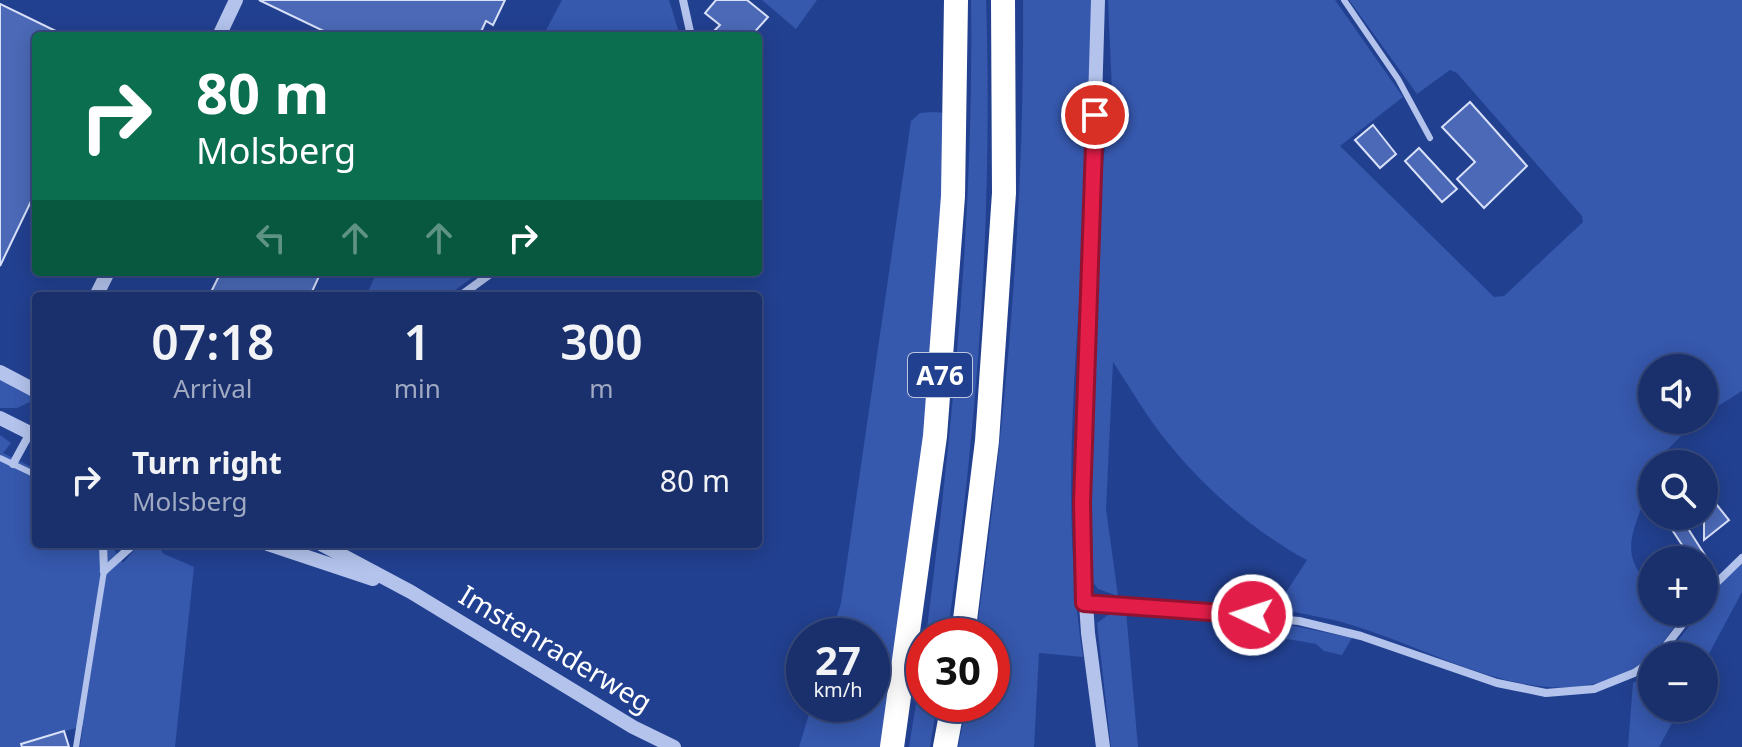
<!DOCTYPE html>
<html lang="en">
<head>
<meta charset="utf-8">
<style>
  body { margin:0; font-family:"Noto Sans",sans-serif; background:#273c74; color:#f1f3f6; height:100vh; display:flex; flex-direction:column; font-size:30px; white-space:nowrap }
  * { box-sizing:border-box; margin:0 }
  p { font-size:26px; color:#9fa9c2 }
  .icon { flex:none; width:44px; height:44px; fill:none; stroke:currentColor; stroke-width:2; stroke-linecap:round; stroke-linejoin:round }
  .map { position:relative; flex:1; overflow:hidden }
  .side { position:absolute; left:32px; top:292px; width:730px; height:256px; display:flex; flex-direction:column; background:#1a306c; border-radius:8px; box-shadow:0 4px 20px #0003,0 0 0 2px #384b7f }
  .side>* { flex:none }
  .guide { position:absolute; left:32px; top:32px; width:730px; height:244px; border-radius:8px; box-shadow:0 4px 20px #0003,0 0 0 2px #384b7f; background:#0b6e4f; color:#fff; overflow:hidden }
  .tools { position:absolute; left:1638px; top:354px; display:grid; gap:16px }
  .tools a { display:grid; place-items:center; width:80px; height:80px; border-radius:50%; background:#1a306c; box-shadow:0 4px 20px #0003,0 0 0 2px #384b7f; font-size:40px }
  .speed { position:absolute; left:786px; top:618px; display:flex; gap:16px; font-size:40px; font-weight:700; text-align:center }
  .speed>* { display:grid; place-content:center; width:104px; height:104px; border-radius:50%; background:#1a306c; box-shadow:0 4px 20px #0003,0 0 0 2px #384b7f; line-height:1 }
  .speed small { font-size:20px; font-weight:400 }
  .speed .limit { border:12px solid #d22; background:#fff; color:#111 }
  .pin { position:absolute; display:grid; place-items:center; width:68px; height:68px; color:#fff; margin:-34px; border:4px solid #fff; border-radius:50%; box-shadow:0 2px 8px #0007 }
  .me { position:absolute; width:88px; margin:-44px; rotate:274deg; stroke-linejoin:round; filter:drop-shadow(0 0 6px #0008) }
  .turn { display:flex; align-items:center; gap:28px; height:168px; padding:0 32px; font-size:36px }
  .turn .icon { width:104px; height:104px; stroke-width:2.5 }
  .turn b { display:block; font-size:56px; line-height:68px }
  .lanes { display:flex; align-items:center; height:76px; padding:0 32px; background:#0003; justify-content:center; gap:40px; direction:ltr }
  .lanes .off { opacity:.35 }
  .eta { display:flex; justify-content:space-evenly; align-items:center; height:136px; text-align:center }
  .eta b { font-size:48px; font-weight:600; line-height:56px }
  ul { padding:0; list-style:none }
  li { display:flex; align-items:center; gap:24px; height:104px; padding:0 32px }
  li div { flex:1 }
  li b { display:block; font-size:30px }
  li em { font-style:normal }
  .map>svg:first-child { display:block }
  .green { fill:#3658ad }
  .building { fill:#4b69b7; stroke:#d8e1f9; stroke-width:2 }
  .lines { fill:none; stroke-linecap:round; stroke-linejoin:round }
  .service { stroke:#b3c3ec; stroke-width:6 }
  .minor { stroke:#b3c3ec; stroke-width:8 }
  .tertiary { stroke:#b3c3ec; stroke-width:14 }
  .motorway { stroke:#fff; stroke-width:24 }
  .route-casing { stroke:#92132f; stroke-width:20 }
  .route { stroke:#e11d48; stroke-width:14 }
  .labels { text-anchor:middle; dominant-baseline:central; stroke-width:6; stroke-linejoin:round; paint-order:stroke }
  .shield { fill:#224090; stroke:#bdc6de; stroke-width:2 }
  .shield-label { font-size:26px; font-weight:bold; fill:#fff }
  .street-label { font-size:28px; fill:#fff; stroke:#224090 }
</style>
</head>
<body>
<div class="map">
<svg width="1742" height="747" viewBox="0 0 1742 747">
  <rect width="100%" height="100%" fill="#224090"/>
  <g class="green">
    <path d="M562 0H669L680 36H543Z"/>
    <path d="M762 0H817L796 29Z"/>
    <path d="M971 0H986C993 214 978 424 947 636H926C953 425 974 213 971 0Z"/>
    <path d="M1023 0H1093C1091 57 1092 114 1088 171 1079 332 1058 496 1083 657L1039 653 1034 747H958L967 704H992V636H976C1005 426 1025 212 1023 0Z"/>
    <path d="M1108 0H1335L1403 97 1340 146 1494 297 1504 296 1583 222 1582 216 1457 73 1450 70 1417 94 1349 0H1742V391L1704 415V368H1652V420H1697L1668 449 1661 464H1652C1652 511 1605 546 1652 586V612H1685C1672 629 1659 651 1642 663 1555 723 1450 657 1364 629 1335 619 1306 614 1275 609L1307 560C1256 533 1205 489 1169 444 1148 419 1131 389 1113 362L1106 509 1118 596 1098 589 1086 573 1094 297 1101 179 1112 92Z"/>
    <path d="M933 112 948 113 938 341 883 747H799L812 704H872V636H831L841 603 911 121 920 113Z"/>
    <path d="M377 272H480L447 296H366Z"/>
    <path d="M0 376 31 394 30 402 17 408H0Z"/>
    <path d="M0 435 11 443 3 453 36 469V544H110L123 563 139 545 156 544 164 554 194 567 175 747H80L83 726 23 743V747H0Z"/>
    <path d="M1742 563V592L1704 663V656H1666L1700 612H1704V607L1726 577Z"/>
    <path d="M1126 611 1138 747H1111L1097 623 1111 613Z"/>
    <path d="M1221 618 1275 622 1352 638 1342 655 1324 651 1316 644 1247 632Z"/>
    <path d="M924 655V704H937L930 747H909Z"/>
    <path d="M1652 671V708H1680L1659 747H1628L1633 683Z"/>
  </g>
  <g class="building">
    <path d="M259 0H505L493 25 486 21 479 36H334Z"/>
    <path d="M716 0H747L768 17 751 36H709L720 25 705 13Z"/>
    <path d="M0 4 66 36H36V191L0 266Z"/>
    <path d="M1470 102 1527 166 1484 208 1457 179 1475 162 1442 127Z"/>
    <path d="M1373 125 1396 154 1380 168 1355 140Z"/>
    <path d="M1419 148 1457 189 1442 202 1405 161Z"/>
    <path d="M221 272H321L310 296H209Z"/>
    <path d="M1704 489 1729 520 1704 540Z"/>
    <path d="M1663 516H1680L1708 560H1692Z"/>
    <path d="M64 731 69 747H22L21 744Z"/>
  </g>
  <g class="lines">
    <g class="service">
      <path d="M1344 0 1398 79 1430 138"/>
      <path d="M0 458 36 475"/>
      <path d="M76 747 104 571"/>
    </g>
    <g class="minor">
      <path d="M683 0 691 36"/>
      <path d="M460 296 493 272"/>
      <path d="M13 464 30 433"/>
      <path d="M103 544 104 571"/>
      <path d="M104 571 134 544"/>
      <path d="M1704 595 1742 558"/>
      <path d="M1084 603 1299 621 1361 636 1497 683 1546 693 1594 689 1634 673 1652 661"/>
      <path d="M1658 656 1692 612"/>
    </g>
    <g class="tertiary">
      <path d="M1098 0 1082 542 1088 633 1103 747"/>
      <path d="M219 36 236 0"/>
      <path d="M96 296 108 272"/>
      <path d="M0 372 36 391"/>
      <path d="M0 418 36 436"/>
      <path d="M268 544 373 579"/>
      <path d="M321 544 411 592 633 727 674 747"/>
    </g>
    <g class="motorway">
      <path d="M963 636 987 441 1004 193 1003 0"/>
      <path d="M892 747 935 436 953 196 956 0"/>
      <path d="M945 747 953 704"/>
    </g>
  </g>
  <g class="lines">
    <defs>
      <path id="route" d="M1095 115 1082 503 1084 603 1252 615"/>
    </defs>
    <use href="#route" class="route-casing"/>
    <use href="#route" class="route"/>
  </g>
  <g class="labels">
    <rect class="shield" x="908" y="353" width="64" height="44" rx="6"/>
    <g class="shield-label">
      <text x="940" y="375">A76</text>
    </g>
    <g class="street-label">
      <text transform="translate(556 648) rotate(31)">Imstenraderweg</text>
    </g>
  </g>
</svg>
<div class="tools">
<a><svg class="icon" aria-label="sound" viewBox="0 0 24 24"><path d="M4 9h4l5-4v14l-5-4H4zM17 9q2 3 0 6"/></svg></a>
<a><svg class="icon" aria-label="search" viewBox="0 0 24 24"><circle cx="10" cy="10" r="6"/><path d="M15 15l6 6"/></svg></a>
<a>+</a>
<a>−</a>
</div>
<div class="speed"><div>27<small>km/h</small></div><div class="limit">30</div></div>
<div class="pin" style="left:1095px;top:115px;background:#d93025"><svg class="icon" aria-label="arrive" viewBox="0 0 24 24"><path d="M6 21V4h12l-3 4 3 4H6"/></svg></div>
<svg class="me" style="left:1252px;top:615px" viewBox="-20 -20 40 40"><circle r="17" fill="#e11d48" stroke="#fff" stroke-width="3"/><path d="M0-11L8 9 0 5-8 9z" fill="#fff"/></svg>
<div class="guide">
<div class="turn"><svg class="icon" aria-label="right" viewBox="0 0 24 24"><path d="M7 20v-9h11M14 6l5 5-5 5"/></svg><div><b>80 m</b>Molsberg</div></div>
<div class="lanes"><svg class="icon off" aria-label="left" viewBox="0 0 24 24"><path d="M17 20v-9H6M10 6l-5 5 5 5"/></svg><svg class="icon off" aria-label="ahead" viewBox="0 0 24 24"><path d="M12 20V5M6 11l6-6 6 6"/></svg><svg class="icon off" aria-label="ahead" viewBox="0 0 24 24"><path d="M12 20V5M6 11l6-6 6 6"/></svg><svg class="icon" aria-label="right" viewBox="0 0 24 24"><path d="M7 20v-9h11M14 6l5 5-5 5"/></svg></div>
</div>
<section class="side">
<div class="eta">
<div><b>07:18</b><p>Arrival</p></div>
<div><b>1</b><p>min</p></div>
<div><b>300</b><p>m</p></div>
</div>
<ul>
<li><svg class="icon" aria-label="right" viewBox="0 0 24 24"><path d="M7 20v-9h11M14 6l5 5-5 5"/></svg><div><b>Turn right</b><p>Molsberg</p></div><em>80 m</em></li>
</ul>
</section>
</div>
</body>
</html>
